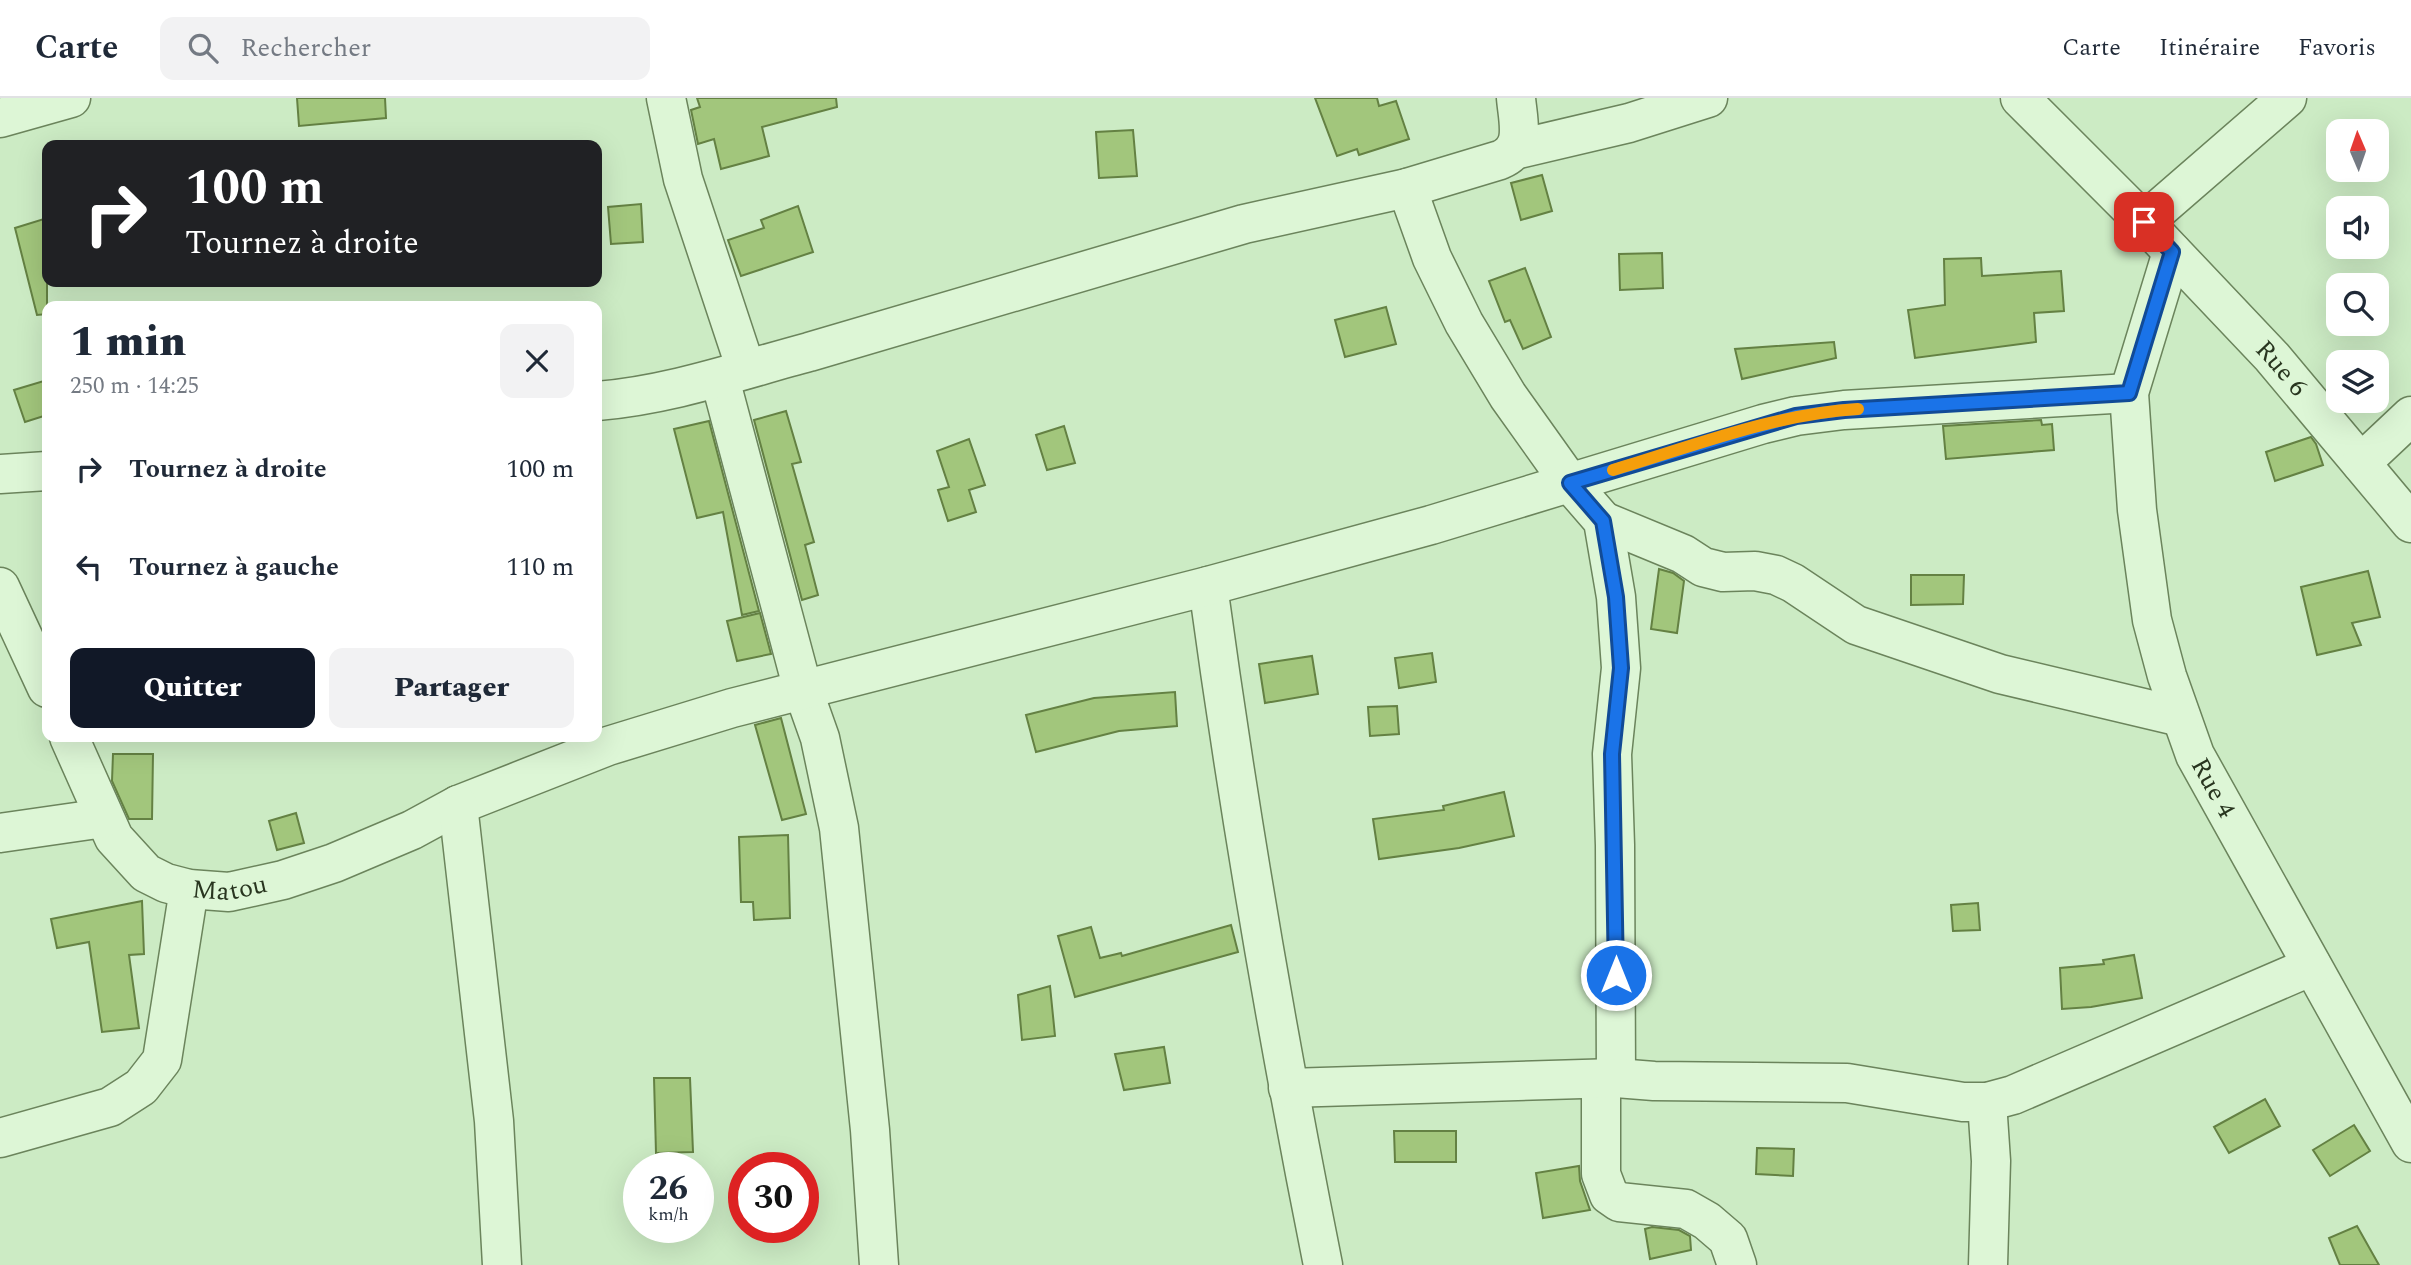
<!DOCTYPE html>
<html lang="fr">
<head>
<meta charset="utf-8">
<style>
  body { margin:0; font-family:Spectral,serif; background:#f2f2f3; color:#1f2937; height:100vh; display:flex; flex-direction:column; font-size:26px; white-space:nowrap }
  * { box-sizing:border-box; margin:0 }
  p { font-size:23px; color:#747a83 }
  .icon { flex:none; width:38px; height:38px; fill:none; stroke:currentColor; stroke-width:2; stroke-linecap:round; stroke-linejoin:round }
  .map { position:relative; flex:1; overflow:hidden }
  .sheet { position:absolute; left:42px; top:203px; width:560px; height:441px; display:flex; flex-direction:column; background:#fff; border-radius:14px; box-shadow:0 7px 28px #0002 }
  .sheet>* { flex:none }
  .top-card { position:absolute; left:42px; top:42px; width:560px; height:147px; border-radius:14px; box-shadow:0 7px 28px #0002; background:#202124; color:#fff; overflow:hidden }
  .needle { width:46px; rotate:358deg }
  .buttons { position:absolute; left:2326px; top:21px; display:grid; gap:14px }
  .buttons a { display:grid; place-items:center; width:63px; height:63px; border-radius:14px; background:#fff; box-shadow:0 7px 28px #0002; font-size:35px }
  .speed { position:absolute; left:623px; top:1054px; display:flex; gap:14px; font-size:35px; font-weight:700; text-align:center }
  .speed>* { display:grid; place-content:center; width:91px; height:91px; border-radius:50%; background:#fff; box-shadow:0 7px 28px #0002; line-height:1 }
  .speed small { font-size:18px; font-weight:400 }
  .speed .limit { border:10px solid #d22; background:#fff; color:#111 }
  .pin { position:absolute; display:grid; place-items:center; width:60px; height:60px; color:#fff; margin:-30px; border-radius:14px; box-shadow:0 4px 10px #0006 }
  .me { position:absolute; width:77px; margin:-38px; rotate:0deg; stroke-linejoin:round; filter:drop-shadow(0 0 5px #0008) }
  .turn { display:flex; align-items:center; gap:24px; height:147px; padding:0 28px; font-size:32px }
  .turn .icon { width:91px; height:91px; stroke-width:2.5 }
  .turn b { display:block; font-size:49px; line-height:60px }
  .round { display:grid; place-items:center; flex:none; width:74px; height:74px; border-radius:14px; background:#f2f2f3 }
  .summary { display:flex; align-items:center; justify-content:space-between; height:119px; padding:0 28px }
  h1 { font-size:42px; font-weight:800; line-height:52px }
  .button { display:flex; gap:14px; margin-top:auto; padding:14px 28px }
  .button a { flex:1; height:80px; border-radius:14px; background:#111827; color:#fff; font-size:28px; font-weight:800; line-height:80px; text-align:center }
  .button a+a { background:#f2f2f3; color:#1f2937 }
  ul { padding:0; list-style:none }
  li { display:flex; align-items:center; gap:21px; height:98px; padding:0 28px }
  li div { flex:1 }
  li b { display:block; font-size:26px }
  li em { font-style:normal }
  header { display:flex; align-items:center; gap:42px; box-sizing:border-box; height:98px; padding:0 35px; background:#fff; border-bottom:2px solid #e0e1e3 }
  header strong { font-size:33px }
  nav { display:flex; gap:38px; margin-inline-start:auto; font-size:24px }
  .search { width:490px; height:63px; background:#f2f2f3; display:flex; align-items:center; gap:18px; box-sizing:border-box; padding:0 24px; border-radius:14px; color:#747a83; font-size:26px }
  .map>svg:first-child { display:block }
  .building { fill:#a2c67c; stroke:#648143; stroke-width:2 }
  .lines { fill:none; stroke-linecap:round; stroke-linejoin:round }
  .minor-casing { stroke:#6b845c; stroke-width:41 }
  .minor { stroke:#ddf6d6; stroke-width:38 }
  .route-casing { stroke:#114b97; stroke-width:18 }
  .route { stroke:#1a73e8; stroke-width:12 }
  .slow { stroke:#f59e0b; stroke-width:12 }
  .labels { text-anchor:middle; dominant-baseline:central; stroke-width:7; stroke-linejoin:round; paint-order:stroke }
  .street-label { font-size:26px; fill:#28351f; stroke:#daf3d3 }
</style>
</head>
<body>
<header>
<strong>Carte</strong>
<div class="search"><svg class="icon" aria-label="search" viewBox="0 0 24 24"><circle cx="10" cy="10" r="6"/><path d="M15 15l6 6"/></svg>Rechercher</div>
<nav><a>Carte</a><a>Itinéraire</a><a>Favoris</a></nav>
</header>
<div class="map">
<svg width="2411" height="1167" viewBox="0 0 2411 1167">
  <rect width="100%" height="100%" fill="#ccebc4"/>
  <g class="building">
    <path d="M297 0H385L386 20 299 28Z"/>
    <path d="M697 0H836L837 9 762 29 769 58 721 71 714 41 698 46 691 12 700 9Z"/>
    <path d="M1315 0H1377L1379 8 1396 3 1409 41 1359 57 1357 51 1337 58Z"/>
    <path d="M1133 32 1137 78 1099 80 1096 34Z"/>
    <path d="M1542 77 1552 113 1521 122 1511 85Z"/>
    <path d="M641 106 643 144 611 146 608 109Z"/>
    <path d="M798 108 813 154 741 178 728 142 764 130 761 122Z"/>
    <path d="M47 120V216L37 217 15 130Z"/>
    <path d="M1662 155 1663 190 1620 192 1619 156Z"/>
    <path d="M1981 160 1982 178 2061 173 2064 213 2034 215 2036 244 1915 260 1908 212 1945 207 1944 161Z"/>
    <path d="M1525 170 1551 239 1523 251 1510 222 1505 224 1489 183Z"/>
    <path d="M1386 209 1396 246 1345 259 1335 222Z"/>
    <path d="M1834 244 1836 260 1742 281 1735 251Z"/>
    <path d="M47 282V317L25 324 14 292Z"/>
    <path d="M786 313 801 364 792 366 814 444 805 447 818 497 802 502 754 322Z"/>
    <path d="M2041 322 2042 327 2052 326 2054 352 1946 361 1943 328Z"/>
    <path d="M709 323 759 513 742 517 723 414 697 420 674 331Z"/>
    <path d="M1064 328 1075 365 1047 372 1036 337Z"/>
    <path d="M2311 339 2316 346 2323 367 2275 383 2266 354Z"/>
    <path d="M969 341 985 387 969 392 976 414 948 423 938 392 949 389 937 353Z"/>
    <path d="M1659 471 1673 475 1684 483 1677 535 1651 531Z"/>
    <path d="M2368 473 2380 519 2352 525 2361 547 2317 557 2301 489Z"/>
    <path d="M1911 477H1964L1963 506 1911 507Z"/>
    <path d="M760 515 771 556 737 563 727 523Z"/>
    <path d="M1432 555 1436 584 1399 590 1395 560Z"/>
    <path d="M1312 558 1318 596 1265 605 1259 566Z"/>
    <path d="M1175 594 1177 628 1119 633 1036 654 1026 617 1094 600Z"/>
    <path d="M1397 608 1399 636 1370 638 1368 609Z"/>
    <path d="M781 620 806 716 782 722 755 627Z"/>
    <path d="M113 656H153L152 721H129L112 683Z"/>
    <path d="M1504 694 1514 738 1459 750 1379 761 1373 721 1444 712 1443 708Z"/>
    <path d="M296 715 304 745 277 752 269 723Z"/>
    <path d="M788 737 790 820 754 822 753 804H741L739 739Z"/>
    <path d="M142 803 144 856 129 857 139 930 102 934 89 844 57 850 51 821Z"/>
    <path d="M1978 805 1980 832 1953 833 1951 807Z"/>
    <path d="M1231 827 1238 854 1075 899 1058 838 1091 829 1100 860 1121 855 1122 858Z"/>
    <path d="M2134 857 2142 900 2091 909 2062 911 2060 870 2104 866 2103 862Z"/>
    <path d="M1050 888 1055 938 1022 942 1018 897Z"/>
    <path d="M1164 949 1170 985 1124 992 1115 956Z"/>
    <path d="M654 980H690L693 1054 656 1055Z"/>
    <path d="M2265 1001 2280 1028 2229 1055 2214 1029Z"/>
    <path d="M2354 1027 2370 1053 2330 1078 2313 1052Z"/>
    <path d="M1394 1033H1456V1064H1395Z"/>
    <path d="M1757 1050 1794 1051 1793 1078 1756 1076Z"/>
    <path d="M1579 1068 1580 1083 1590 1112 1543 1120 1536 1075Z"/>
    <path d="M2357 1128 2379 1167H2340L2329 1140Z"/>
    <path d="M1652 1129 1679 1132 1690 1138 1691 1152 1650 1161 1645 1131Z"/>
  </g>
  <g class="lines">
    <defs>
      <g id="minor">
        <path d="M666 0 683 81 746 271"/>
        <path id="s1" d="M2020 0 2144 124 2272 259 2411 425"/>
        <path d="M0 20 71 0"/>
        <path d="M1514 52 1629 25 1708 0"/>
        <path d="M1407 90 1432 160 1464 225 1508 298 1570 385 1603 423 1616 499 1621 570 1612 656 1615 747 1616 980"/>
        <path d="M2144 124 2287 0"/>
        <path id="s2" d="M2172 154 2129 295 2137 412 2152 522 2167 578 2195 657 2411 1045"/>
        <path d="M720 281 803 592 820 640 839 730 870 1032 879 1167"/>
        <path d="M597 303C670 297 738 273 809 254L1244 126 1407 90 1500 62C1527 51 1518 24 1516 0"/>
        <path d="M2361 365 2411 318"/>
        <path d="M0 376 47 373"/>
        <path d="M1603 423 1683 456 1703 469 1723 474 1755 473 1776 477 1793 485 1856 527 2000 576 2181 619"/>
        <path d="M1208 488C1239 716 1278 942 1323 1167"/>
        <path d="M0 489 47 590"/>
        <path id="s3" d="M69 639 114 740 146 775 166 785 189 791 229 794 283 782 334 765 412 732 458 707 608 648 732 610 1208 488 1431 427 1763 326 1796 318 1844 312 2129 295"/>
        <path d="M458 707 494 1023 502 1167"/>
        <path d="M0 735 104 720"/>
        <path d="M1601 981V1076L1609 1097 1619 1104 1686 1111 1707 1123 1728 1141 1737 1167"/>
        <path d="M1288 990 1616 980 1654 983 1847 985 1963 1004H1987L2013 997 2312 868"/>
        <path d="M1987 1004 1991 1063 1988 1167"/>
        <path d="M0 1040 110 1009 141 989 162 962 189 791"/>
      </g>
    </defs>
    <use href="#minor" class="minor-casing"/>
    <use href="#minor" class="minor"/>
  </g>
  <g class="lines">
    <defs>
      <path id="route" d="M1616 877 1612 656 1621 570 1616 499 1603 423 1570 385 1796 318 1844 312 2129 295 2172 154 2144 124"/>
    </defs>
    <use href="#route" class="route-casing"/>
    <use href="#route" class="route"/>
    <path class="slow" d="M1613 372C1694 348 1774 316 1858 311"/>
  </g>
  <g class="labels">
    <g class="street-label">
      <text stroke="none"><textPath href="#s1" startOffset="376">Rue 6</textPath></text>
      <text stroke="none"><textPath href="#s2" startOffset="555">Rue 4</textPath></text>
      <text stroke="none"><textPath href="#s3" startOffset="245">Matou</textPath></text>
    </g>
  </g>
</svg>
<div class="buttons">
<a><svg class="needle" viewBox="-14 -14 28 28"><path d="M0-13l5 13h-10z" fill="#e53935"/><path d="M0 13l5-13h-10z" fill="#747a83"/></svg></a>
<a><svg class="icon" aria-label="sound" viewBox="0 0 24 24"><path d="M4 9h4l5-4v14l-5-4H4zM17 9q2 3 0 6"/></svg></a>
<a><svg class="icon" aria-label="search" viewBox="0 0 24 24"><circle cx="10" cy="10" r="6"/><path d="M15 15l6 6"/></svg></a>
<a><svg class="icon" aria-label="layers" viewBox="0 0 24 24"><path d="M12 4l9 5-9 5-9-5zM3 14l9 5 9-5"/></svg></a>
</div>
<div class="speed"><div>26<small>km/h</small></div><div class="limit">30</div></div>
<div class="pin" style="left:2144px;top:124px;background:#d93025"><svg class="icon" aria-label="arrive" viewBox="0 0 24 24"><path d="M6 21V4h12l-3 4 3 4H6"/></svg></div>
<svg class="me" style="left:1616px;top:877px" viewBox="-20 -20 40 40"><circle r="17" fill="#1a73e8" stroke="#fff" stroke-width="3"/><path d="M0-11L8 9 0 5-8 9z" fill="#fff"/></svg>
<div class="top-card">
<div class="turn"><svg class="icon" aria-label="right" viewBox="0 0 24 24"><path d="M7 20v-9h11M14 6l5 5-5 5"/></svg><div><b>100 m</b>Tournez à droite</div></div>
</div>
<section class="sheet">
<div class="summary"><div><h1>1 min</h1><p>250 m · 14:25</p></div><a class="round"><svg class="icon" aria-label="close" viewBox="0 0 24 24"><path d="M6 6l12 12M18 6L6 18"/></svg></a></div>
<ul>
<li><svg class="icon" aria-label="right" viewBox="0 0 24 24"><path d="M7 20v-9h11M14 6l5 5-5 5"/></svg><div><b>Tournez à droite</b></div><em>100 m</em></li>
<li><svg class="icon" aria-label="left" viewBox="0 0 24 24"><path d="M17 20v-9H6M10 6l-5 5 5 5"/></svg><div><b>Tournez à gauche</b></div><em>110 m</em></li>
</ul>
<div class="button"><a>Quitter</a><a>Partager</a></div>
</section>
</div>
</body>
</html>
